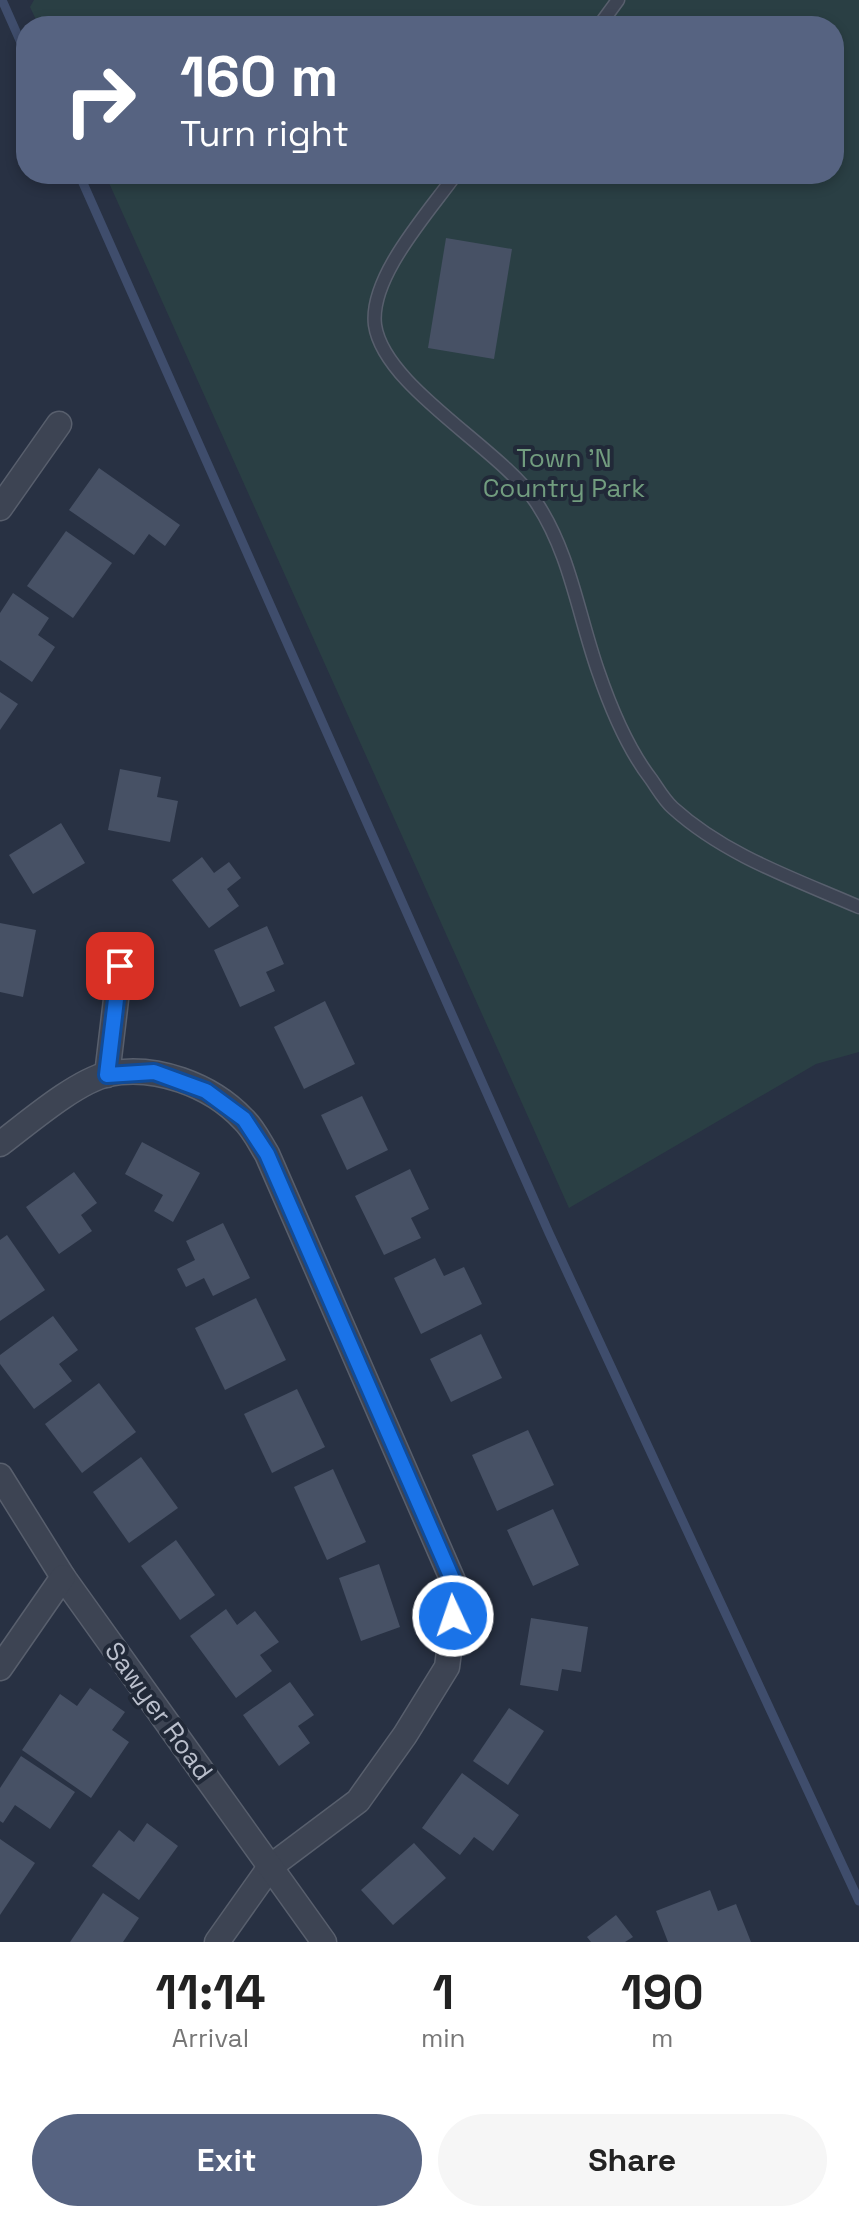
<!DOCTYPE html>
<html lang="en">
<head>
<meta charset="utf-8">
<style>
  body { margin:0; font-family:"Space Grotesk",sans-serif; background:#f6f6f6; color:#222; height:100vh; display:flex; flex-direction:column; font-size:30px; white-space:nowrap }
  * { box-sizing:border-box; margin:0 }
  p { font-size:26px; color:#767676 }
  .icon { flex:none; width:44px; height:44px; fill:none; stroke:currentColor; stroke-width:2; stroke-linecap:round; stroke-linejoin:round }
  .map { position:relative; height:1942px; overflow:hidden }
  .side { display:flex; flex-direction:column; background:#fff; flex:1 }
  .side>* { flex:none }
  .banner { position:absolute; left:16px; top:16px; width:828px; height:168px; border-radius:32px; box-shadow:0 4px 12px #0003; background:#566381; color:#fff; overflow:hidden }
  .pin { position:absolute; display:grid; place-items:center; width:68px; height:68px; color:#fff; margin:-34px; border-radius:16px; box-shadow:0 4px 12px #0006 }
  .me { position:absolute; width:88px; margin:-44px; rotate:357deg; stroke-linejoin:round; filter:drop-shadow(0 0 6px #0008) }
  .turn { display:flex; align-items:center; gap:28px; height:168px; padding:0 32px; font-size:36px }
  .turn .icon { width:104px; height:104px; stroke-width:2.5 }
  .turn b { display:block; font-size:56px; line-height:68px }
  .eta { display:flex; justify-content:space-evenly; align-items:center; height:136px; text-align:center }
  .eta b { font-size:48px; font-weight:600; line-height:56px }
  .primary-button { display:flex; gap:16px; margin-top:auto; padding:16px 32px }
  .primary-button a { flex:1; height:92px; border-radius:48px; background:#566381; color:#fff; font-size:32px; font-weight:600; line-height:92px; text-align:center }
  .primary-button a+a { background:#f6f6f6; color:#222 }
  .map>svg:first-child { display:block }
  .green { fill:#2a3f44 }
  .lines { fill:none; stroke-linecap:round; stroke-linejoin:round }
  .stream { stroke:#3f4d6c; stroke-width:9 }
  .building { fill:#475165 }
  .service-casing { stroke:#585f6d; stroke-width:15 }
  .minor-casing { stroke:#585f6d; stroke-width:27 }
  .service { stroke:#3d4453; stroke-width:12 }
  .minor { stroke:#3d4453; stroke-width:24 }
  .route-casing { stroke:#114b97; stroke-width:20 }
  .route { stroke:#1a73e8; stroke-width:14 }
  .labels { text-anchor:middle; dominant-baseline:central; stroke-width:8; stroke-linejoin:round; paint-order:stroke }
  .park-label { font-size:26px; fill:#729d7f; stroke:#212938 }
  .street-label { font-size:26px; fill:#babfcc; stroke:#212938 }
</style>
</head>
<body>
<div class="map">
<svg width="859" height="1942" viewBox="0 0 859 1942">
  <rect width="100%" height="100%" fill="#283143"/>
  <path class="green" d="M34 0H859V1052L816 1064 569 1208 105 174H834V26H39L30 7Z"/>
  <g class="lines">
    <g class="stream">
      <path d="M2 0 26 54"/>
      <path d="M79 174 549 1233 859 1901"/>
    </g>
  </g>
  <g class="building">
    <path d="M446 238 512 249 494 359 428 348Z"/>
    <path d="M99 468 180 525 165 546 149 534 134 555 69 510Z"/>
    <path d="M66 531 112 563 73 618 27 586Z"/>
    <path d="M13 593 49 618 38 635 55 647 32 682 0 660V613Z"/>
    <path d="M0 692 18 704 0 730Z"/>
    <path d="M120 769 161 777 157 797 178 801 170 842 108 830Z"/>
    <path d="M61 823 85 863 33 894 9 855Z"/>
    <path d="M202 857 214 873 229 862 241 878 227 889 239 906 209 928 172 880Z"/>
    <path d="M0 923 36 930 23 997 0 992Z"/>
    <path d="M267 926 284 964 266 972 275 991 240 1007 214 950Z"/>
    <path d="M325 1001 355 1064 304 1089 274 1027Z"/>
    <path d="M362 1096 388 1150 347 1170 321 1115Z"/>
    <path d="M142 1142 200 1173 173 1222 154 1211 163 1195 125 1174Z"/>
    <path d="M410 1169 429 1209 411 1218 421 1238 384 1255 355 1196Z"/>
    <path d="M74 1172 97 1203 81 1215 92 1231 59 1254 26 1207Z"/>
    <path d="M223 1223 250 1278 213 1296 204 1278 186 1287 177 1269 195 1260 186 1241Z"/>
    <path d="M7 1235 45 1290 0 1321V1240Z"/>
    <path d="M435 1258 444 1276 464 1267 482 1304 421 1334 394 1278Z"/>
    <path d="M256 1298 286 1360 225 1390 195 1328Z"/>
    <path d="M53 1316 78 1350 59 1364 72 1381 34 1409 0 1364V1355Z"/>
    <path d="M481 1334 502 1378 451 1402 430 1359Z"/>
    <path d="M99 1383 136 1432 82 1473 45 1424Z"/>
    <path d="M297 1389 325 1447 272 1473 244 1414Z"/>
    <path d="M528 1430 554 1485 497 1511 472 1455Z"/>
    <path d="M141 1457 178 1508 129 1543 93 1492Z"/>
    <path d="M333 1469 366 1542 327 1560 294 1487Z"/>
    <path d="M553 1509 579 1565 533 1586 507 1530Z"/>
    <path d="M176 1540 215 1595 180 1620 141 1566Z"/>
    <path d="M379 1564 400 1627 361 1641 339 1578Z"/>
    <path d="M226 1609 237 1625 255 1611 279 1642 260 1655 272 1671 236 1698 190 1636Z"/>
    <path d="M531 1618 588 1627 581 1672 562 1669 558 1691 520 1685Z"/>
    <path d="M290 1682 314 1715 298 1726 310 1743 279 1766 243 1715Z"/>
    <path d="M90 1688 125 1712 112 1730 129 1742 91 1798 22 1750 60 1694 77 1706Z"/>
    <path d="M509 1708 544 1731 508 1785 473 1761Z"/>
    <path d="M21 1756 75 1792 50 1829 15 1805 3 1823 0 1821V1788Z"/>
    <path d="M462 1773 519 1815 493 1851 474 1837 460 1855 422 1828Z"/>
    <path d="M147 1823 178 1846 139 1900 92 1866 119 1830 134 1842Z"/>
    <path d="M0 1839 35 1863 0 1915Z"/>
    <path d="M414 1843 446 1878 393 1925 361 1890Z"/>
    <path d="M710 1890 718 1911 736 1904 751 1942H668L656 1911Z"/>
    <path d="M103 1893 139 1918 123 1942H70Z"/>
    <path d="M616 1915 633 1937 625 1942H591L587 1937Z"/>
  </g>
  <g class="lines">
    <defs>
      <g id="service">
        <path d="M599 26 618 0"/>
        <path d="M456 174C429 212 369 277 375 325 384 387 500 448 536 502 570 553 578 614 598 671 611 709 627 748 651 779 658 789 664 800 673 808 726 856 795 879 859 907"/>
      </g>
      <g id="minor">
        <path d="M0 508 59 424"/>
        <path d="M107 1075 120 966"/>
        <path d="M0 1144C28 1123 75 1082 108 1074 155 1064 211 1085 243 1119 253 1128 260 1143 267 1154L457 1590 447 1667 405 1735 358 1801 270 1867 217 1942"/>
        <path d="M0 1476 63 1577 324 1942"/>
        <path d="M0 1668 63 1577"/>
      </g>
    </defs>
    <use href="#service" class="service-casing"/>
    <use href="#minor" class="minor-casing"/>
    <use href="#service" class="service"/>
    <use href="#minor" class="minor"/>
  </g>
  <g class="lines">
    <defs>
      <path id="route" d="M120 966 107 1075 154 1072 206 1091 244 1119 267 1154 457 1590 453 1616"/>
    </defs>
    <use href="#route" class="route-casing"/>
    <use href="#route" class="route"/>
  </g>
  <g class="labels">
    <g class="park-label">
      <text x="564" y="458">Town ’N<tspan x="564" dy="30">Country Park</tspan></text>
    </g>
    <g class="street-label">
      <text transform="translate(159 1711) rotate(54)">Sawyer Road</text>
    </g>
  </g>
</svg>
<div class="pin" style="left:120px;top:966px;background:#d93025"><svg class="icon" aria-label="arrive" viewBox="0 0 24 24"><path d="M6 21V4h12l-3 4 3 4H6"/></svg></div>
<svg class="me" style="left:453px;top:1616px" viewBox="-20 -20 40 40"><circle r="17" fill="#1a73e8" stroke="#fff" stroke-width="3"/><path d="M0-11L8 9 0 5-8 9z" fill="#fff"/></svg>
<div class="banner">
<div class="turn"><svg class="icon" aria-label="right" viewBox="0 0 24 24"><path d="M7 20v-9h11M14 6l5 5-5 5"/></svg><div><b>160 m</b>Turn right</div></div>
</div>
</div>
<section class="side">
<div class="eta">
<div><b>11:14</b><p>Arrival</p></div>
<div><b>1</b><p>min</p></div>
<div><b>190</b><p>m</p></div>
</div>
<div class="primary-button"><a>Exit</a><a>Share</a></div>
</section>
</body>
</html>
